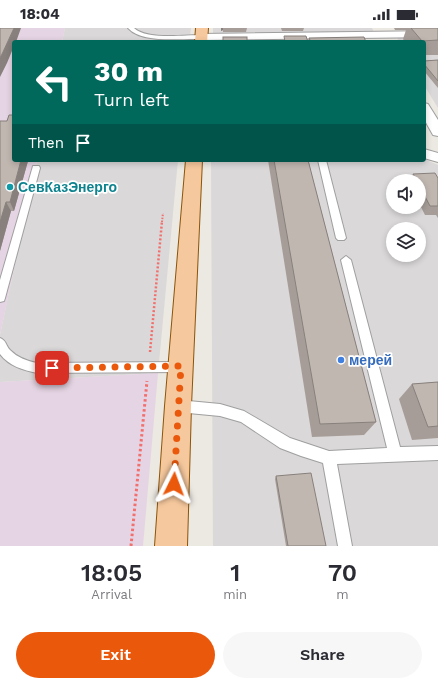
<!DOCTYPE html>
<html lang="en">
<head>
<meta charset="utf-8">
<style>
  body { margin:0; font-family:"Work Sans",sans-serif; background:#f7f7f7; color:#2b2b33; height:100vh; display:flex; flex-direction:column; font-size:15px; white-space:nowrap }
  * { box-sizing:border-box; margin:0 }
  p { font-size:13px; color:#7c7c81 }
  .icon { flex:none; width:22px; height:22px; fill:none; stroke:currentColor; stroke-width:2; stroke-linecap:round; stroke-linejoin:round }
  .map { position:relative; height:518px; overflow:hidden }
  .sheet { display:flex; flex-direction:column; background:#fff; flex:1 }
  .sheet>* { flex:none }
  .hud { position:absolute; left:12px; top:12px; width:414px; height:122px; border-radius:4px; box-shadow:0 2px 6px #0003; background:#00695c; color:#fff; overflow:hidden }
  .fabs { position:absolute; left:386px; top:146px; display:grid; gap:8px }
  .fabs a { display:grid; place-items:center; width:40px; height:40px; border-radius:50%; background:#fff; box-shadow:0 2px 6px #0003; font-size:20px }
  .pin { position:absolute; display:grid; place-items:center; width:34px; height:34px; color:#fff; margin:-17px; border-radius:8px; box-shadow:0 2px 6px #0006 }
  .me { position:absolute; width:44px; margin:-22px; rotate:3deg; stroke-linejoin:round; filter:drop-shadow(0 0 3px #0008) }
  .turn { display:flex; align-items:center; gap:14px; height:84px; padding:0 16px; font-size:18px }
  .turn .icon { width:52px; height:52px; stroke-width:2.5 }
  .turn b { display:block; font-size:28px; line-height:34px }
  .then { display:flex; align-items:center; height:38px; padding:0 16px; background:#0003; gap:8px; font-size:15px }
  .eta { display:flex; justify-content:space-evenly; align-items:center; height:68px; text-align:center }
  .eta b { font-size:24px; font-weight:600; line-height:28px }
  .primary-button { display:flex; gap:8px; margin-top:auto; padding:8px 16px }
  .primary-button a { flex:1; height:46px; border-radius:24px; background:#ea580c; color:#fff; font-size:16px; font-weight:600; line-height:46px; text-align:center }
  .primary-button a+a { background:#f7f7f7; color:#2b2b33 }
  .status { display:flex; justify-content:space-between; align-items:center; height:28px; padding:0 20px; background:#fff; direction:ltr }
  .status svg { height:11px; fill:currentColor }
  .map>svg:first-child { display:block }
  .residential { fill:#dad8d9; fill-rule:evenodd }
  .industrial { fill:#e5d4e3 }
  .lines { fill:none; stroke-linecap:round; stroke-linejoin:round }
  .lane-casing { stroke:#9f9f9f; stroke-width:2 }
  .street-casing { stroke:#9f9f9f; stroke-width:2 }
  .primary-casing { stroke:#8b5408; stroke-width:2 }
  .path-far2 { stroke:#f1706e; stroke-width:2; stroke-dasharray:1.5 1.5; stroke-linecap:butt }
  .path-far1 { stroke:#f1706e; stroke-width:2.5; stroke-dasharray:2 2; stroke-linecap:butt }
  .path { stroke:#f1706e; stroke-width:3; stroke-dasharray:2.5 2.5; stroke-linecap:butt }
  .lane { fill:#fff; fill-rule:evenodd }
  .street { fill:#fff; fill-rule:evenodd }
  .primary { fill:#f6c89d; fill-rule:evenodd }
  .wall { fill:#a69d98 }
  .shaded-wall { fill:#87807c }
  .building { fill:#c1b7b1; stroke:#87807c }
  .route { stroke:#ea580c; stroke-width:7; stroke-dasharray:0 12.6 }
  .culture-dot { fill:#0f9aa8; stroke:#fff; stroke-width:1.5 }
  .shop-dot { fill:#3f7fe0; stroke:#fff; stroke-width:1.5 }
  .labels { text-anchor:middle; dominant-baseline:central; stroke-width:3.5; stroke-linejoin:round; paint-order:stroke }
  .culture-label { font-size:14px; font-weight:bold; fill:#0d838f; stroke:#fff; text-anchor:start }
  .shop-label { font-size:14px; font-weight:bold; fill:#366cbe; stroke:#fff; text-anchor:start }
</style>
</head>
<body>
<div class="status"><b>18:04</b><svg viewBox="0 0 49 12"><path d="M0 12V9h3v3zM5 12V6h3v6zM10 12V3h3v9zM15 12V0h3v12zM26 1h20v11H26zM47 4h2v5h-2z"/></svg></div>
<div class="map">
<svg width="438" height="518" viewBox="0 0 438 518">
  <rect width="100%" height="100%" fill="#ece8e2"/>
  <g class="residential">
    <path d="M65 0H191L189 14H62Z"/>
    <path d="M213 0H372L374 4 213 6Z"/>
    <path d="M397 10H438V80L424 57V14H399Z"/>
    <path d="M424 131 438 137V518H213L211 132H424ZM393 153H419V179H393ZM393 201H419V227H393Z"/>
    <path d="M37 132H178L158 345 0 354V307Z"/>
  </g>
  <g class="industrial">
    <path d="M0 0H65L62 14H14V132H37L0 307Z"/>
    <path d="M158 345 143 518H0V354Z"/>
  </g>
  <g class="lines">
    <defs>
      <g id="lane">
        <path d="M128 0H134C146 12 184 7 201 7L204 9 201 11C181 10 142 16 128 0Z"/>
        <path d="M318 132H326L346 210 344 212H338L336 210Z"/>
        <path d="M33 138H39L40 140 5 270 4 273 0 274V252Z"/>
        <path d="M346 228 351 232 400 419 438 418V432L337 436 352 518H338L323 435 301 428 280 420 241 394 220 388 178 384 174 382 172 378 174 374 178 372 220 376 244 383 290 410 329 423 387 420 341 232Z"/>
        <path d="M0 310C6 312 6 318 10 322 18 330 27 333 37 335L181 334 185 335 187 339 185 343 181 344 37 345C23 342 9 338 0 326Z"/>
      </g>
      <g id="street">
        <path d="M438 3V9L201 12 196 9 201 6Z"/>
        <path d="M424 75 428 76 438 92V108L433 107 424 91Z"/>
        <path d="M424 121 438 125V134L424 130Z"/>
      </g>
      <g id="primary">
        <path d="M196 0H208L207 14H195Z"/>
        <path d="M186 132H202L191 378 187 518H155L165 378Z"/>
      </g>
    </defs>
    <use href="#lane" class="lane-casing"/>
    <use href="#street" class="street-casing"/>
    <use href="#primary" class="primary-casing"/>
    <path class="path-far2" d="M162 194 163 185"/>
    <path class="path-far1" d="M150 324 162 193"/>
    <path class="path" d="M131 518 147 353"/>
    <use href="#lane" class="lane"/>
    <use href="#street" class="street"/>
    <use href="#primary" class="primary"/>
  </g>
  <g class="wall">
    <path d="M221 0H247L246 4H223V2L221 3Z"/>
    <path d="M281 0H304L303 3H282Z"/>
    <path d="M394 0H438V27H424V14H405L403 11 406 2H395Z"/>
    <path d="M309 10 366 14H308Z"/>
    <path d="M438 32V60L424 43V33Z"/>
    <path d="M0 93H7L14 132H27L28 133 14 183H11L0 223Z"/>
    <path d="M268 132H308L376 394 364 407 312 409Z"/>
    <path d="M413 146 438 150V190L436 187H425L419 175V153H410Z"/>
    <path d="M438 354V410L412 412 399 371 412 356Z"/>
    <path d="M276 448 326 518H286L275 451Z"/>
  </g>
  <g class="shaded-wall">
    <path d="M14 0H21L16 14H14V18L7 35 0 49V30Z"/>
    <path d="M221 0H223V2L221 3Z"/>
    <path d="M21 132H27L28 133 14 183 10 174Z"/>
    <path d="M6 174 11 183 0 223V194Z"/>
  </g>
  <g class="building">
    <path d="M0 0H14L3 24 0 30Z"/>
    <path d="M411 0H438V12L422 13Z"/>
    <path d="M284 8H306L308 14H285Z"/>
    <rect x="223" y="9" width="24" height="5"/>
    <path d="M364 9 366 14H311L309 10Z"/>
    <path d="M438 32V53L424 36V33Z"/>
    <path d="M9 87H14V132H21L10 174H6L0 194V93H7Z"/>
    <path d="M274 132H308L376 394 320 396Z"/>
    <path d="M435 145 438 150V178H430L419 157V153H417L413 146Z"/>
    <path d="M438 354V398L428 399 412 356Z"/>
    <path d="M311 445 326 518H288L276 448Z"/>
  </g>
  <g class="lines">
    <path class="route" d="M52 340 181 338 174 456"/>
  </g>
  <circle class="culture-dot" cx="10" cy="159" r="4"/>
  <circle class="shop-dot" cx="341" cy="332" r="4"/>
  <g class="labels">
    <g class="culture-label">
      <text x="18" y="159">СевКазЭнерго</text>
    </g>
    <g class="shop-label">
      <text x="349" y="332">мерей</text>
    </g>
  </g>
</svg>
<div class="fabs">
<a><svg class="icon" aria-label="sound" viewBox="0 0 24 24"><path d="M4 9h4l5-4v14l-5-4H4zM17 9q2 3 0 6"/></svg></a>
<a><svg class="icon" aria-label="layers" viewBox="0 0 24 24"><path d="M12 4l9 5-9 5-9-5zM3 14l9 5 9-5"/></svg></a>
</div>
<div class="pin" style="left:52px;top:340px;background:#d93025"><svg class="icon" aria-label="arrive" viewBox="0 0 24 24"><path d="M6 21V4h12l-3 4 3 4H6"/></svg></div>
<svg class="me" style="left:174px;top:456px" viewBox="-20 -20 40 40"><path d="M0-17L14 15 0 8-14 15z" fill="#ea580c" stroke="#fff" stroke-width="4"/></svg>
<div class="hud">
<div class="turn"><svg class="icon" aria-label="left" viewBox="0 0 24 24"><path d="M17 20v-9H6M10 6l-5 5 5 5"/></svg><div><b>30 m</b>Turn left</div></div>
<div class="then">Then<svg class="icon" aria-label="arrive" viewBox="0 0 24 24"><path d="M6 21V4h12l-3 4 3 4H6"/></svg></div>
</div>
</div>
<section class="sheet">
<div class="eta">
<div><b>18:05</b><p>Arrival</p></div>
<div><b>1</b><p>min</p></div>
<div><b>70</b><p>m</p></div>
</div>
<div class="primary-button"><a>Exit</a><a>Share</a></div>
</section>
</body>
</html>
